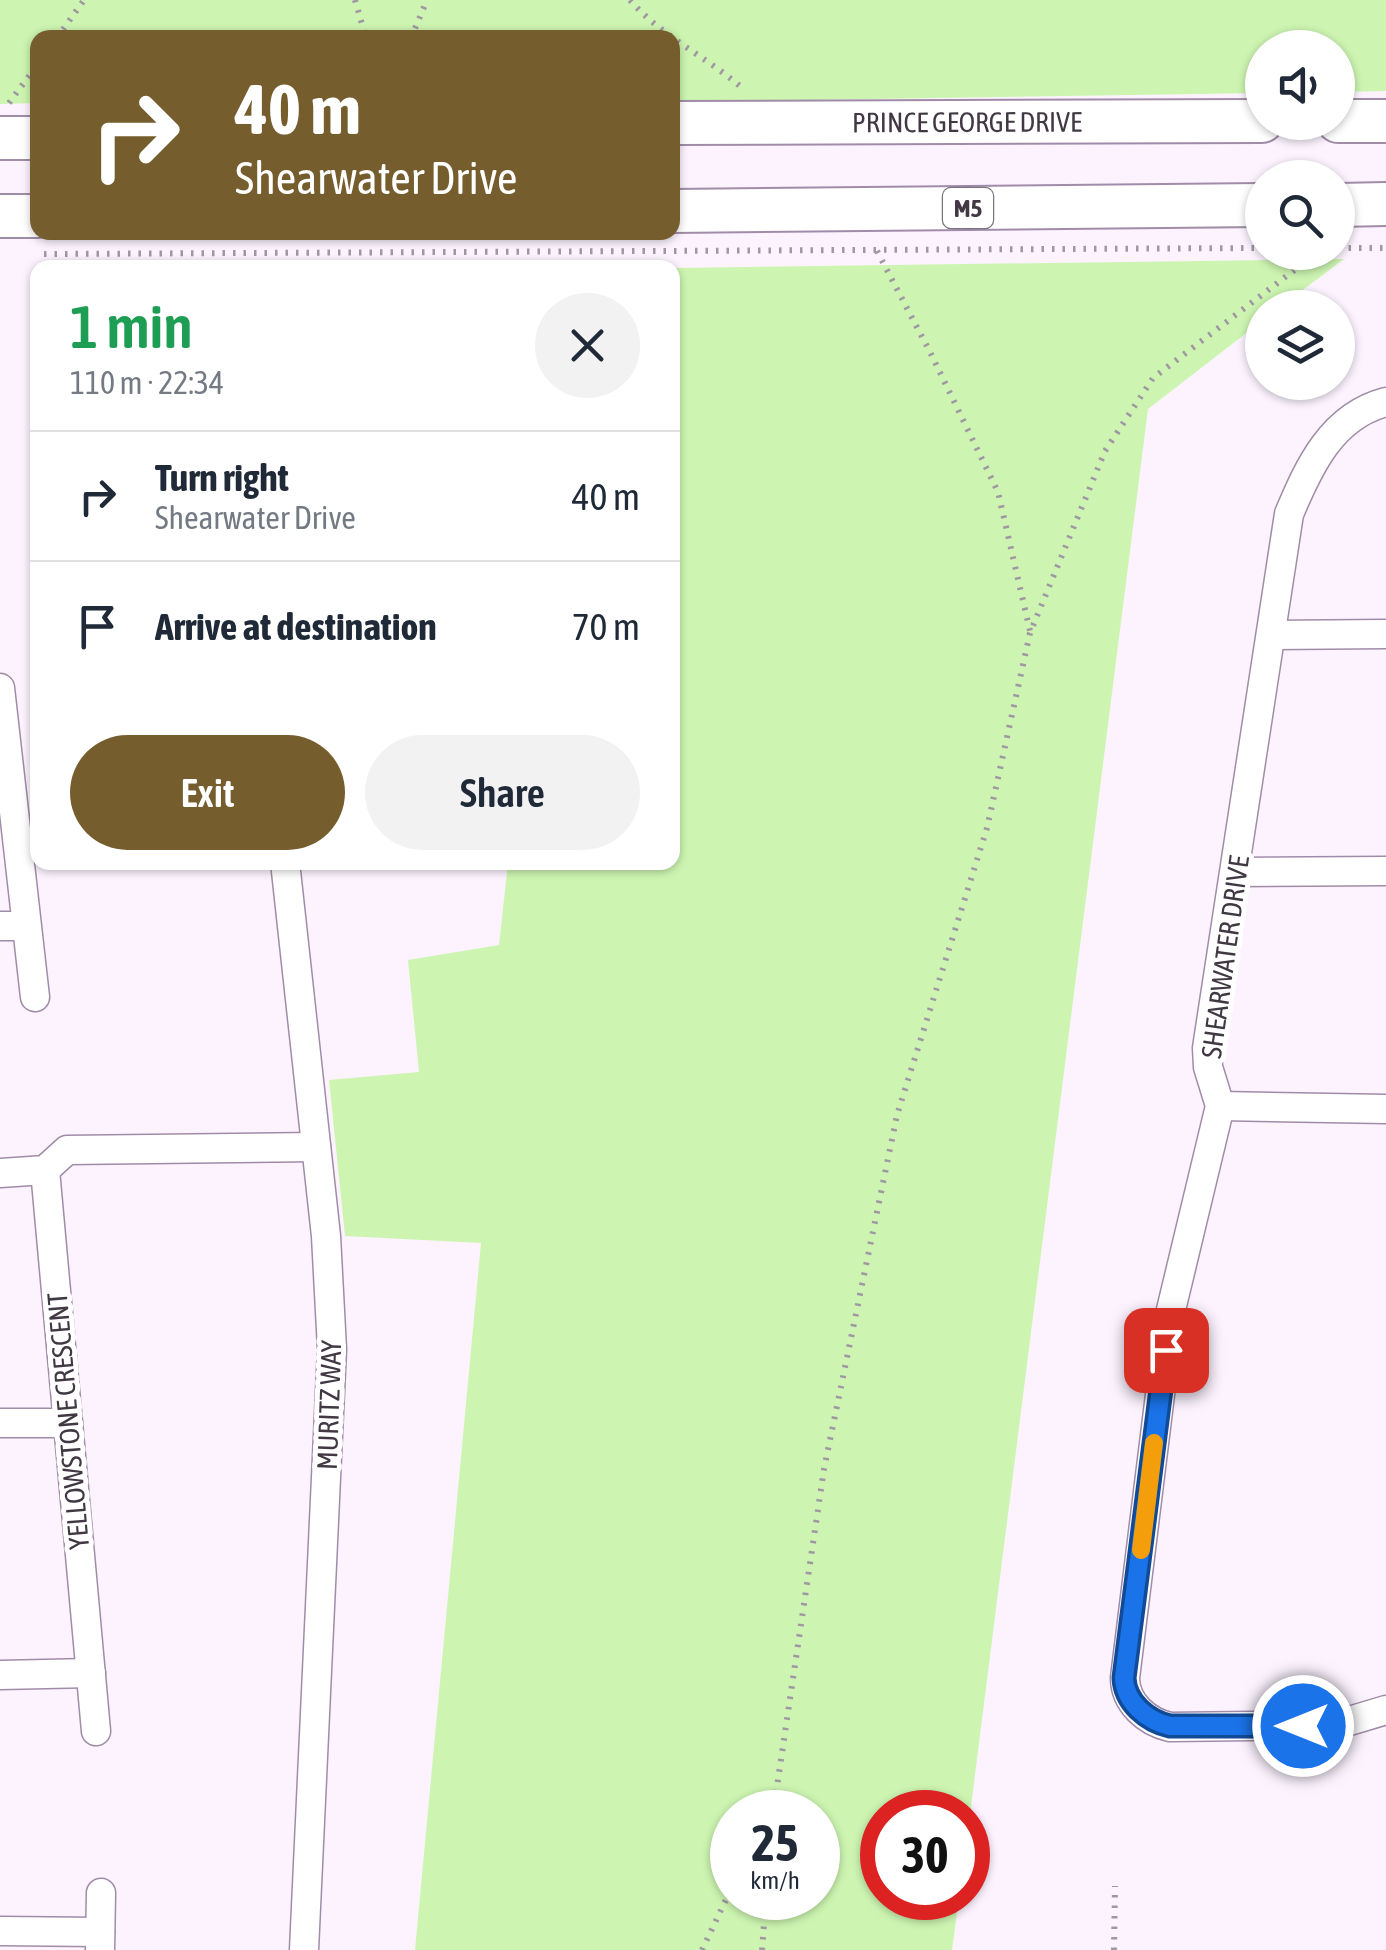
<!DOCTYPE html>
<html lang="en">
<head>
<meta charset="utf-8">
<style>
  body { margin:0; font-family:"Asap Condensed",sans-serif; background:#f2f2f3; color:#1f2937; height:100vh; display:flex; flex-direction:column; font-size:38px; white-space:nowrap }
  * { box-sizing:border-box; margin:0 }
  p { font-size:32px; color:#747a83 }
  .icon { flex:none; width:55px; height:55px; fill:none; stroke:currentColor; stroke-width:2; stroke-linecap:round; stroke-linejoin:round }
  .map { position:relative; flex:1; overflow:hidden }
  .details { position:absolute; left:30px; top:260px; width:650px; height:610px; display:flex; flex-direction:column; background:#fff; border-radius:20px; box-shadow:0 2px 8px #0004 }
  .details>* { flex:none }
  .hud { position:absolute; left:30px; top:30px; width:650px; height:210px; border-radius:20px; box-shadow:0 2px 8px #0004; background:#755d2d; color:#fff; overflow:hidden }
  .fabs { position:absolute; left:1245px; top:30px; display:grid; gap:20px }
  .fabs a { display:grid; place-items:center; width:110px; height:110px; border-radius:50%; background:#fff; box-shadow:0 2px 8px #0004; font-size:50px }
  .speed { position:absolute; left:710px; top:1790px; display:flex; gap:20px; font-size:50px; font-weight:700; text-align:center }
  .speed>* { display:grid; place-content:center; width:130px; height:130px; border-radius:50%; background:#fff; box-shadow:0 2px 8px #0004; line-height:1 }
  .speed small { font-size:25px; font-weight:400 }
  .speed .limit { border:15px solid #d22; background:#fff; color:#111 }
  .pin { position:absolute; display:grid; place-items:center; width:85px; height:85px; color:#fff; margin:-42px; border-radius:20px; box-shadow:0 5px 15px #0006 }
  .me { position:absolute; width:110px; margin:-55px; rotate:270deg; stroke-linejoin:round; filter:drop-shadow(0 0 8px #0008) }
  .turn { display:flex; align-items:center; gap:35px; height:210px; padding:0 40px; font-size:45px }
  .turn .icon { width:130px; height:130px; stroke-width:2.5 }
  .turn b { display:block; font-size:70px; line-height:85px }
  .round { display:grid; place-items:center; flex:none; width:105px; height:105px; border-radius:52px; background:#f2f2f3 }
  .headline { display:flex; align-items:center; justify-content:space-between; height:170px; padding:0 40px }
  h1 { font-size:60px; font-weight:600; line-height:75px; color:#1e9e55 }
  .action { display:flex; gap:20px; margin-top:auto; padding:20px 40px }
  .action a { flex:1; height:115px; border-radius:60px; background:#755d2d; color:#fff; font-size:40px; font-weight:600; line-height:115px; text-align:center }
  .action a+a { background:#f2f2f3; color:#1f2937 }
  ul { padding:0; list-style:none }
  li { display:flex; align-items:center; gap:30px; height:130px; padding:0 40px; border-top:2px solid #e0e1e3 }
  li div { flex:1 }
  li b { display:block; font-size:38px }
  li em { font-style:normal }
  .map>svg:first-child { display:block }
  .green { fill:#cdf5b1; fill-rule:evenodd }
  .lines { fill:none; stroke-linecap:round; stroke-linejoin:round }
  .minor-casing { stroke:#a18ca8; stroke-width:31 }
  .primary-casing { stroke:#a18ca8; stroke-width:46 }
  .path { stroke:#a097a3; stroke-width:6; stroke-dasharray:2.5 8; stroke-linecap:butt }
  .minor { stroke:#fff; stroke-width:28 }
  .primary { stroke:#fff; stroke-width:42 }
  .route-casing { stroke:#114b97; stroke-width:25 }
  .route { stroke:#1a73e8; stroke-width:18 }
  .slow { stroke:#f59e0b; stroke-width:18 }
  .labels { text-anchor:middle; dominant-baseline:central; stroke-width:10; stroke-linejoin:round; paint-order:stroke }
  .shield { fill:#fff; stroke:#7a747c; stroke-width:2.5 }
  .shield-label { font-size:25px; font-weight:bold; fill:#413844 }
  .street-label { font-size:28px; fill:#413844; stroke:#fff }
</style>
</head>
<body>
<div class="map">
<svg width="1386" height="1950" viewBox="0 0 1386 1950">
  <rect width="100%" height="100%" fill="#fcf3ff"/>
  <g class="green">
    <path d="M0 0H1386V91L1338 92V48H1262V93L673 102 672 38H38L37 103 0 104Z"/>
    <path d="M1344 259 1280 307 1262 308V321L1148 409 968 1830V1812H882V1898H959L952 1950H415L481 1243 345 1236 329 1080 419 1072 408 960 499 945 508 863 672 862 673 268ZM732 1812H818V1898H732Z"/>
  </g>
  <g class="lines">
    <defs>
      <g id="minor">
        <path d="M1386 402C1332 416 1309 466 1289 514L1207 1048 1208 1067 1220 1106 1170 1314 1125 1678C1125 1703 1147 1722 1170 1727L1336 1725 1386 1710"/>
        <path d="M1272 635 1386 634"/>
        <path d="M0 688 35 997"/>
        <path d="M285 862 326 1236 332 1349 304 1950"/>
        <path d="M1236 872 1386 871"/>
        <path d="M0 926H26"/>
        <path d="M1220 1106 1386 1109"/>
        <path d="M45 1170 96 1731"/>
        <path d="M0 1173 45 1170 67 1150 316 1147"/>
        <path d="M0 1423H68"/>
        <path d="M0 1675 91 1673"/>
        <path d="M0 1931 100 1932"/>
        <path d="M100 1950 101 1893"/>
      </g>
      <g id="primary">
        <path d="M1338 121H1386"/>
        <path id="s1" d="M672 123 1262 121"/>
        <path d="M0 138H38"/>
        <path d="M1338 205 1386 204"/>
        <path d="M672 211 1262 205"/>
        <path d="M0 216H38"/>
      </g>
    </defs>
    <use href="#minor" class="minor-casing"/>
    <use href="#primary" class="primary-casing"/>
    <g class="path">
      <path d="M355 0 366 38"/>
      <path d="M630 0C661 36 705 56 741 87"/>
      <path d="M57 38 84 0"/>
      <path d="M411 38 427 0"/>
      <path d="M9 103 38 64"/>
      <path d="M1338 248H1386"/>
      <path d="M877 251 931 354 998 492 1030 631"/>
      <path d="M44 254 1262 248"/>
      <path d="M769 1812 775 1800 824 1469 897 1115 987 828 1030 633 1105 451 1153 378 1318 252"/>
      <path d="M702 1950 732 1887"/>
      <path d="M762 1950 766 1898"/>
      <path d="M1114 1950 1115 1886"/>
    </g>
    <use href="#minor" class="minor"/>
    <use href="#primary" class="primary"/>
  </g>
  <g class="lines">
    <defs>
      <path id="route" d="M1166 1350 1124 1678C1125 1702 1147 1721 1170 1726H1303"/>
    </defs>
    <use href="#route" class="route-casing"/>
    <use href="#route" class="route"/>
    <path class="slow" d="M1141 1550 1154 1443"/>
  </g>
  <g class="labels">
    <rect class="shield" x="943" y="188" width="50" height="40" rx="8"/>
    <g class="shield-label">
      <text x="968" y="208">M5</text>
    </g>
    <g class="street-label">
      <text stroke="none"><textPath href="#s1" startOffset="295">PRINCE GEORGE DRIVE</textPath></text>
      <text transform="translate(1225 957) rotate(-82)">SHEARWATER DRIVE</text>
      <text transform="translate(329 1405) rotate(-88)">MURITZ WAY</text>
      <text transform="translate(68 1421) rotate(-95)">YELLOWSTONE CRESCENT</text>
    </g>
  </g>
</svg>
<div class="fabs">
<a><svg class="icon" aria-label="sound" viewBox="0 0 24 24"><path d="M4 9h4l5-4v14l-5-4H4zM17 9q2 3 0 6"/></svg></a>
<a><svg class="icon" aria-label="search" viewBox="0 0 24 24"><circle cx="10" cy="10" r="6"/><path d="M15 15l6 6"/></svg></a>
<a><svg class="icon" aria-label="layers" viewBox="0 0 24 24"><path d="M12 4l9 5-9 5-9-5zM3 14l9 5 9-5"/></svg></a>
</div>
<div class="speed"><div>25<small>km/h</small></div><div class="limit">30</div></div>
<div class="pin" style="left:1166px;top:1350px;background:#d93025"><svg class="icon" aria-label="arrive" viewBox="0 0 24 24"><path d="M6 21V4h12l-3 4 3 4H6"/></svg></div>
<svg class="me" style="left:1303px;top:1726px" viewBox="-20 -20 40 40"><circle r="17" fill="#1a73e8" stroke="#fff" stroke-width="3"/><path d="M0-11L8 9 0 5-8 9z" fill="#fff"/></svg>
<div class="hud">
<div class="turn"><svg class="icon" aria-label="right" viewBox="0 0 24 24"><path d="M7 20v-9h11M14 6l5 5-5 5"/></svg><div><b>40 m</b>Shearwater Drive</div></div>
</div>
<section class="details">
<div class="headline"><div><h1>1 min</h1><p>110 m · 22:34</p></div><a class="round"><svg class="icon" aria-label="close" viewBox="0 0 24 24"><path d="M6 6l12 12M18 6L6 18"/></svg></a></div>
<ul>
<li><svg class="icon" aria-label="right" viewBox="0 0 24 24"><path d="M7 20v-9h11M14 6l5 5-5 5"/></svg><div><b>Turn right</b><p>Shearwater Drive</p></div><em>40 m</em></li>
<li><svg class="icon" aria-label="arrive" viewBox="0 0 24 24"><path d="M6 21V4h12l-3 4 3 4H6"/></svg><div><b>Arrive at destination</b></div><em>70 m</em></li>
</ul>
<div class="action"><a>Exit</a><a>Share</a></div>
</section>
</div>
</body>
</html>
